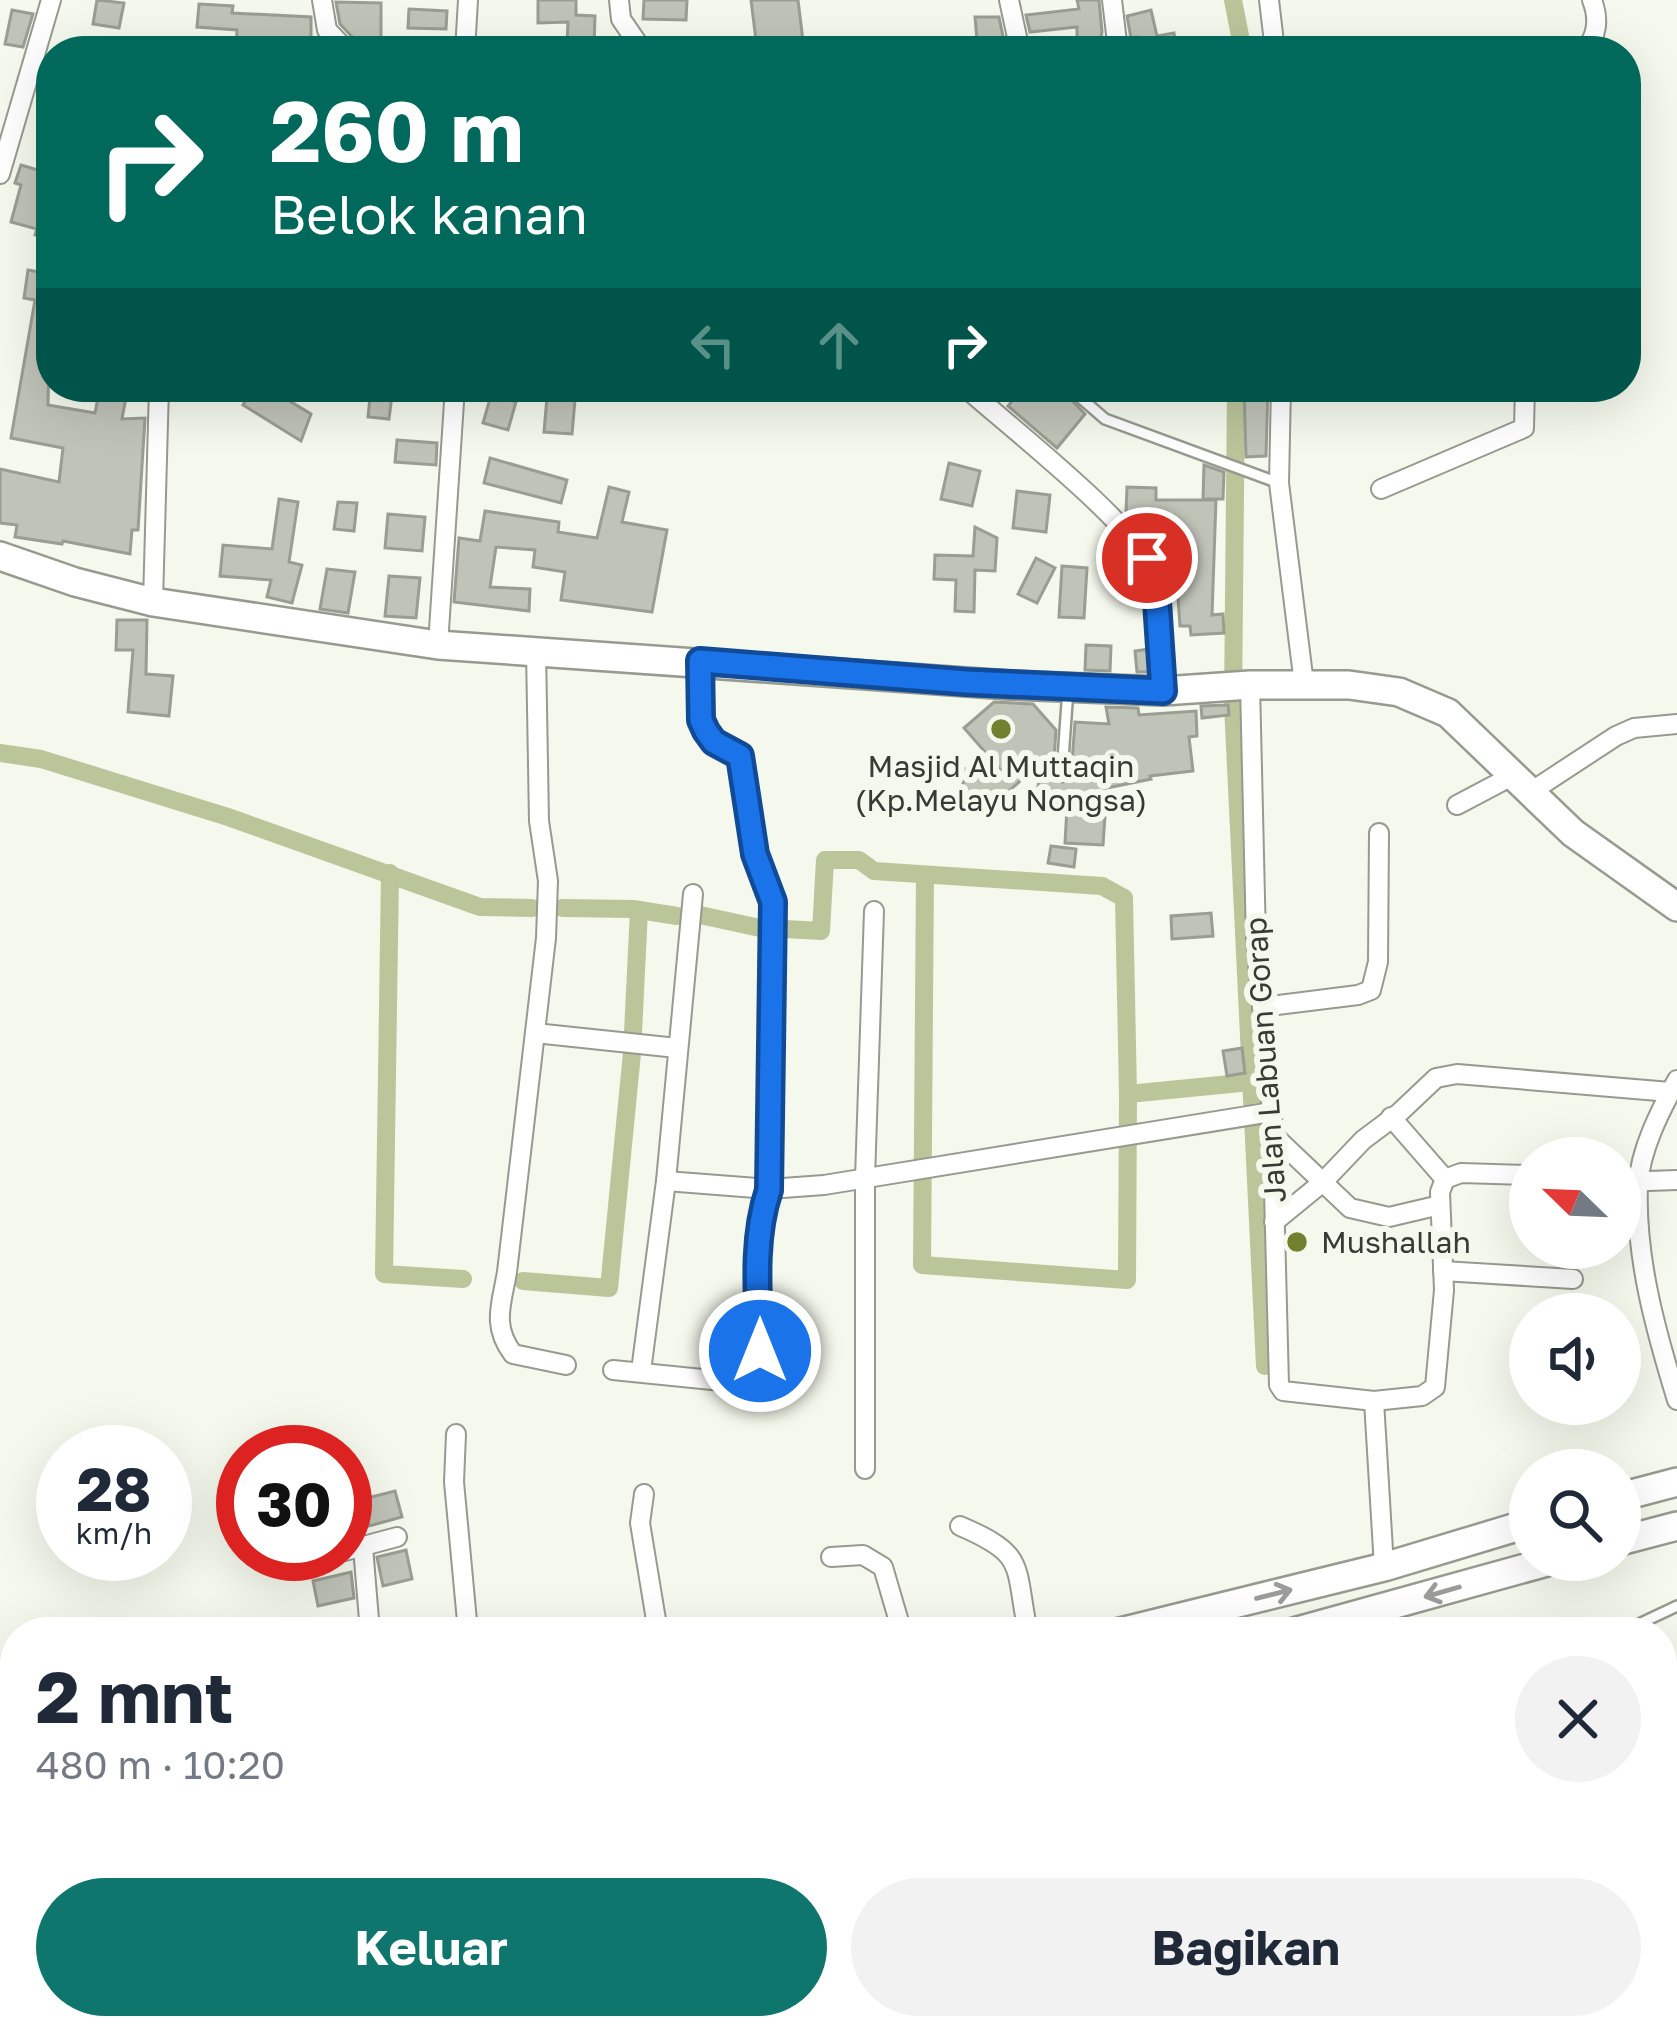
<!DOCTYPE html>
<html lang="id">
<head>
<meta charset="utf-8">
<style>
  body { margin:0; font-family:"Golos Text",sans-serif; background:#f2f2f3; color:#1f2937; height:100vh; display:flex; flex-direction:column; font-size:45px; white-space:nowrap }
  * { box-sizing:border-box; margin:0 }
  p { font-size:39px; color:#747a83 }
  .icon { flex:none; width:66px; height:66px; fill:none; stroke:currentColor; stroke-width:2; stroke-linecap:round; stroke-linejoin:round }
  .map { position:relative; flex:1; overflow:hidden }
  .details { position:absolute; left:0px; top:1617px; width:1677px; height:423px; display:flex; flex-direction:column; background:#fff; border-radius:48px 48px 0 0; box-shadow:0 12px 48px #0002 }
  .details>* { flex:none }
  .banner { position:absolute; left:36px; top:36px; width:1605px; height:366px; border-radius:48px; box-shadow:0 12px 48px #0002; background:#00695c; color:#fff; overflow:hidden }
  .needle { width:78px; rotate:293deg }
  .controls { position:absolute; left:1509px; top:1137px; display:grid; gap:24px }
  .controls a { display:grid; place-items:center; width:132px; height:132px; border-radius:50%; background:#fff; box-shadow:0 12px 48px #0002; font-size:60px }
  .speed { position:absolute; left:36px; top:1425px; display:flex; gap:24px; font-size:60px; font-weight:700; text-align:center }
  .speed>* { display:grid; place-content:center; width:156px; height:156px; border-radius:50%; background:#fff; box-shadow:0 12px 48px #0002; line-height:1 }
  .speed small { font-size:30px; font-weight:400 }
  .speed .limit { border:18px solid #d22; background:#fff; color:#111 }
  .pin { position:absolute; display:grid; place-items:center; width:102px; height:102px; color:#fff; margin:-51px; border:6px solid #fff; border-radius:50%; box-shadow:0 3px 12px #0007 }
  .me { position:absolute; width:132px; margin:-66px; rotate:0deg; stroke-linejoin:round; filter:drop-shadow(0 0 9px #0008) }
  .turn { display:flex; align-items:center; gap:42px; height:252px; padding:0 36px; font-size:54px }
  .turn .icon { width:156px; height:156px; stroke-width:2.5 }
  .turn b { display:block; font-size:84px; line-height:102px }
  .lanes { display:flex; align-items:center; height:114px; padding:0 36px; background:#0003; justify-content:center; gap:60px; direction:ltr }
  .lanes .off { opacity:.35 }
  .round { display:grid; place-items:center; flex:none; width:126px; height:126px; border-radius:63px; background:#f2f2f3 }
  .summary { display:flex; align-items:center; justify-content:space-between; height:204px; padding:0 36px }
  h1 { font-size:72px; font-weight:700; line-height:90px }
  .primary-button { display:flex; gap:24px; margin-top:auto; padding:24px 36px }
  .primary-button a { flex:1; height:138px; border-radius:72px; background:#0f766e; color:#fff; font-size:48px; font-weight:700; line-height:138px; text-align:center }
  .primary-button a+a { background:#f2f2f3; color:#1f2937 }
  .map>svg:first-child { display:block }
  .lines { fill:none; stroke-linecap:round; stroke-linejoin:round }
  .canal { stroke:#bbc59a; stroke-width:18 }
  .building { fill:#c0c3b8; stroke:#9a9d92; stroke-width:3 }
  .lane-casing { stroke:#979a8f; stroke-width:14 }
  .street-casing { stroke:#979a8f; stroke-width:22 }
  .secondary-casing { stroke:#979a8f; stroke-width:32 }
  .lane { stroke:#fff; stroke-width:9 }
  .street { stroke:#fff; stroke-width:18 }
  .secondary { stroke:#fff; stroke-width:27 }
  .oneway { stroke:#9c9c9a }
  .route-casing { stroke:#114b97; stroke-width:30 }
  .route { stroke:#1a73e8; stroke-width:21 }
  .poi-dot { fill:#71812f; stroke:#f5f8ec; stroke-width:4.5 }
  .labels { text-anchor:middle; dominant-baseline:central; stroke-width:12; stroke-linejoin:round; paint-order:stroke }
  .poi-label { font-size:30px; fill:#393a36; stroke:#f5f8ec }
  .street-label { font-size:30px; fill:#393a36; stroke:#f5f8ec }
</style>
</head>
<body>
<div class="map">
<svg width="1677" height="2038" viewBox="0 0 1677 2038">
  <rect width="100%" height="100%" fill="#f5f8ec"/>
  <g class="lines">
    <g class="canal">
      <path d="M1233 0 1243 51"/>
      <path d="M1236 387 1233 705 1265 1366"/>
      <path d="M0 753 41 759 228 817 480 907 532 908"/>
      <path d="M390 873 384 1274 463 1279"/>
      <path d="M925 875 922 1265 1127 1280 1128 1094"/>
      <path d="M562 908 633 909 677 916"/>
      <path d="M700 915 760 928"/>
      <path d="M785 929 821 931 825 860H859L874 871 1102 886 1124 898 1128 1094 1251 1082"/>
      <path d="M633 1033 639 910"/>
      <path d="M523 1281 609 1288 632 1053"/>
    </g>
  </g>
  <g class="building">
    <path d="M97 0 124 3 119 28 93 24Z"/>
    <path d="M538 0H576V15L595 16 594 45 567 44 568 22 538 23Z"/>
    <path d="M644 0H687L686 20 643 19Z"/>
    <path d="M751 0H798L803 41 757 48Z"/>
    <path d="M1077 0H1099L1102 32 1098 51H1077V27L1030 32 1026 15 1079 9Z"/>
    <path d="M336 2 381 3V43H358L340 24Z"/>
    <path d="M199 4 233 6 232 13 311 17V44L261 42 260 51H236L237 30 197 27Z"/>
    <path d="M409 9 447 11 446 29 408 28Z"/>
    <path d="M12 10 33 14 23 47 5 44Z"/>
    <path d="M1151 10 1157 36 1174 33 1176 49 1140 51 1137 37 1131 38 1127 16Z"/>
    <path d="M975 17H999L1006 51H978Z"/>
    <path d="M21 165 51 174 40 215 47 195H51V239L35 235 37 229 11 222 21 185 15 183Z"/>
    <path d="M28 270 51 274 48 405 95 413 100 387H128L122 419 145 418 138 530H132L130 554 63 541 62 544 15 537 17 525 0 523V469L59 482 63 448 11 438 35 300 24 298Z"/>
    <path d="M252 387H282L278 394 311 414 301 441 243 405Z"/>
    <path d="M371 387H393L389 419 368 417Z"/>
    <path d="M1024 387H1059L1085 414 1057 448 1008 406Z"/>
    <path d="M1244 387H1268L1266 456 1246 457Z"/>
    <path d="M491 395 516 402 508 430 483 423Z"/>
    <path d="M547 397 575 400 572 434 544 432Z"/>
    <path d="M397 440 437 443 436 465 395 462Z"/>
    <path d="M490 458 567 480 561 503 484 483Z"/>
    <path d="M949 463 980 471 972 506 941 499Z"/>
    <path d="M1204 465 1224 472 1223 499H1203Z"/>
    <path d="M609 487 629 492 622 522 667 530 652 612 561 600 565 572 533 567 535 550 496 547 490 587 530 589 529 611 454 602 459 538 480 541 485 511 559 522 558 532 597 538Z"/>
    <path d="M1127 487 1156 488V500H1216L1212 615 1223 614 1224 633 1191 635 1190 626H1180L1178 598H1172L1168 576 1170 547H1162L1163 522 1134 521 1126 513Z"/>
    <path d="M1017 491 1050 495 1046 532 1013 528Z"/>
    <path d="M279 499 298 502 289 562 302 565 292 603 267 597 271 580 220 576 223 545 272 549Z"/>
    <path d="M338 502 357 503 354 531 334 529Z"/>
    <path d="M388 514 425 517 422 551 385 548Z"/>
    <path d="M975 527 997 538 995 571 975 570 974 612 955 611 956 580 934 579 935 555 973 556Z"/>
    <path d="M1036 558 1055 568 1037 603 1018 594Z"/>
    <path d="M1062 566 1087 568 1084 618 1059 617Z"/>
    <path d="M327 569 355 572 348 613 320 609Z"/>
    <path d="M389 576 420 578 416 618 385 616Z"/>
    <path d="M117 620H147L146 674 173 676 169 716 128 712 133 650H116Z"/>
    <path d="M1086 645 1111 646 1110 671 1085 670Z"/>
    <path d="M1149 649V672H1137L1135 651Z"/>
    <path d="M994 702 1033 704 1056 730 1053 774 1063 782 1071 775 1075 722 1109 724 1106 707 1138 708 1139 715 1196 711 1197 736 1189 737 1193 771 1150 776 1151 779 1107 788 1103 845 1065 843 1067 807 1035 801 1043 761 1002 797 999 811 959 803 966 769 1007 777 964 728Z"/>
    <path d="M1228 705 1229 715 1202 718 1201 706Z"/>
    <path d="M1051 846 1076 849 1074 867 1048 863Z"/>
    <path d="M1211 913 1213 936 1172 939 1171 916Z"/>
    <path d="M1242 1048 1245 1073 1227 1076 1223 1051Z"/>
    <path d="M395 1491 402 1517 369 1526 363 1499Z"/>
    <path d="M406 1550 412 1579 383 1586 377 1557Z"/>
    <path d="M351 1572 354 1598 318 1606 313 1581Z"/>
  </g>
  <g class="lines">
    <defs>
      <g id="lane">
        <path d="M1068 387 1105 419 1279 483"/>
        <path d="M1062 773 1068 689"/>
        <path d="M1622 1632 1677 1606"/>
        <path d="M763 2038 791 2025"/>
      </g>
      <g id="street">
        <path d="M322 0 327 30 347 51"/>
        <path d="M619 0 621 19 643 51"/>
        <path d="M1009 0 1020 51"/>
        <path d="M1112 0 1118 51"/>
        <path d="M1269 0 1275 51"/>
        <path d="M465 51 468 0"/>
        <path d="M1583 51C1598 38 1599 18 1592 0"/>
        <path d="M0 174 51 0"/>
        <path d="M965 387C1005 423 1137 526 1152 570 1165 607 1161 653 1163 691"/>
        <path d="M1281 387 1279 483 1304 684"/>
        <path d="M1381 489 1524 428 1525 387"/>
        <path d="M153 602 159 387"/>
        <path d="M438 645 455 387"/>
        <path d="M536 650 539 821 548 881 546 938 507 1272C502 1303 491 1325 513 1354L566 1365"/>
        <path d="M700 660 702 720 706 731 714 742 740 756 755 854 773 903 769 1189C750 1247 760 1314 760 1374"/>
        <path d="M1250 685 1256 940 1272 1112 1279 1385 1283 1391 1374 1401 1384 1567"/>
        <path d="M1529 793 1616 736 1634 728 1677 724"/>
        <path d="M1457 805 1512 776"/>
        <path d="M1262 1007 1358 995 1371 990 1378 962 1379 833"/>
        <path d="M535 1033 677 1048"/>
        <path d="M1677 1080C1660 1111 1640 1150 1638 1186 1635 1257 1656 1332 1677 1400"/>
        <path d="M1391 1117 1445 1179"/>
        <path d="M1272 1134 1350 1208 1389 1217 1440 1205"/>
        <path d="M666 1181 769 1189 824 1185 1272 1112"/>
        <path d="M1620 1182 1677 1180"/>
        <path d="M1274 1222 1323 1182 1363 1140 1399 1113 1436 1078 1457 1074 1670 1092"/>
        <path d="M1443 1271 1573 1279"/>
        <path d="M613 1370 722 1381"/>
        <path d="M641 1371 666 1181 693 894"/>
        <path d="M1374 1401 1422 1396 1435 1387 1444 1290 1440 1192 1445 1179 1461 1173 1530 1175"/>
        <path d="M456 1434 454 1482 468 1632"/>
        <path d="M865 1469V1178L874 911"/>
        <path d="M644 1494 640 1523 658 1632"/>
        <path d="M960 1526C1028 1555 1014 1565 1028 1632"/>
        <path d="M363 1547 370 1632"/>
        <path d="M345 1551 397 1537"/>
        <path d="M328 1554H329"/>
        <path d="M831 1557 863 1555 883 1567 902 1632"/>
      </g>
      <g id="secondary">
        <path d="M0 556 75 582 153 602 438 645 1009 685 1163 691 1250 685H1349L1399 692 1448 713 1573 833 1677 907"/>
        <path d="M1620 1497 1677 1482"/>
        <path d="M1620 1541 1677 1526"/>
        <path d="M1120 1632 1384 1567 1530 1523"/>
        <path d="M1294 1632 1554 1560"/>
        <path d="M0 1912 15 1909"/>
        <path d="M0 1962 15 1959"/>
      </g>
    </defs>
    <use href="#lane" class="lane-casing"/>
    <use href="#street" class="street-casing"/>
    <use href="#secondary" class="secondary-casing"/>
    <use href="#lane" class="lane"/>
    <use href="#street" class="street"/>
    <use href="#secondary" class="secondary"/>
  </g>
  <defs><path id="oneway-shaft" d="M-6 0H5M1.5-3L5.5 0L1.5 3" fill="none" stroke-width="1.6" stroke-linecap="round" stroke-linejoin="round" transform="scale(3)"/></defs>
  <g class="oneway">
    <use href="#oneway-shaft" transform="translate(1442 1592) rotate(164)"/>
    <use href="#oneway-shaft" transform="translate(1274 1594) rotate(-14)"/>
  </g>
  <g class="lines">
    <defs>
      <path id="route" d="M760 1351C758 1298 752 1240 769 1190L773 902 755 854 740 756 714 742 706 731 701 720 700 661 966 682 1163 691 1156 587 1147 558"/>
    </defs>
    <use href="#route" class="route-casing"/>
    <use href="#route" class="route"/>
  </g>
  <g class="poi-dot">
    <circle cx="1001" cy="729" r="12"/>
    <circle cx="1297" cy="1242" r="12"/>
  </g>
  <g class="labels">
    <g class="poi-label">
      <text x="1001" y="766">Masjid Al Muttaqin<tspan x="1001" dy="34">(Kp.Melayu Nongsa)</tspan></text>
      <text x="1321" y="1242" text-anchor="start">Mushallah</text>
    </g>
    <g class="street-label">
      <text transform="translate(1265 1060) rotate(-94)">Jalan Labuan Gorap</text>
    </g>
  </g>
</svg>
<div class="controls">
<a><svg class="needle" viewBox="-14 -14 28 28"><path d="M0-13l5 13h-10z" fill="#e53935"/><path d="M0 13l5-13h-10z" fill="#747a83"/></svg></a>
<a><svg class="icon" aria-label="sound" viewBox="0 0 24 24"><path d="M4 9h4l5-4v14l-5-4H4zM17 9q2 3 0 6"/></svg></a>
<a><svg class="icon" aria-label="search" viewBox="0 0 24 24"><circle cx="10" cy="10" r="6"/><path d="M15 15l6 6"/></svg></a>
</div>
<div class="speed"><div>28<small>km/h</small></div><div class="limit">30</div></div>
<div class="pin" style="left:1147px;top:558px;background:#d93025"><svg class="icon" aria-label="arrive" viewBox="0 0 24 24"><path d="M6 21V4h12l-3 4 3 4H6"/></svg></div>
<svg class="me" style="left:760px;top:1351px" viewBox="-20 -20 40 40"><circle r="17" fill="#1a73e8" stroke="#fff" stroke-width="3"/><path d="M0-11L8 9 0 5-8 9z" fill="#fff"/></svg>
<div class="banner">
<div class="turn"><svg class="icon" aria-label="right" viewBox="0 0 24 24"><path d="M7 20v-9h11M14 6l5 5-5 5"/></svg><div><b>260 m</b>Belok kanan</div></div>
<div class="lanes"><svg class="icon off" aria-label="left" viewBox="0 0 24 24"><path d="M17 20v-9H6M10 6l-5 5 5 5"/></svg><svg class="icon off" aria-label="ahead" viewBox="0 0 24 24"><path d="M12 20V5M6 11l6-6 6 6"/></svg><svg class="icon" aria-label="right" viewBox="0 0 24 24"><path d="M7 20v-9h11M14 6l5 5-5 5"/></svg></div>
</div>
<section class="details">
<div class="summary"><div><h1>2 mnt</h1><p>480 m · 10:20</p></div><a class="round"><svg class="icon" aria-label="close" viewBox="0 0 24 24"><path d="M6 6l12 12M18 6L6 18"/></svg></a></div>
<div class="primary-button"><a>Keluar</a><a>Bagikan</a></div>
</section>
</div>
</body>
</html>
